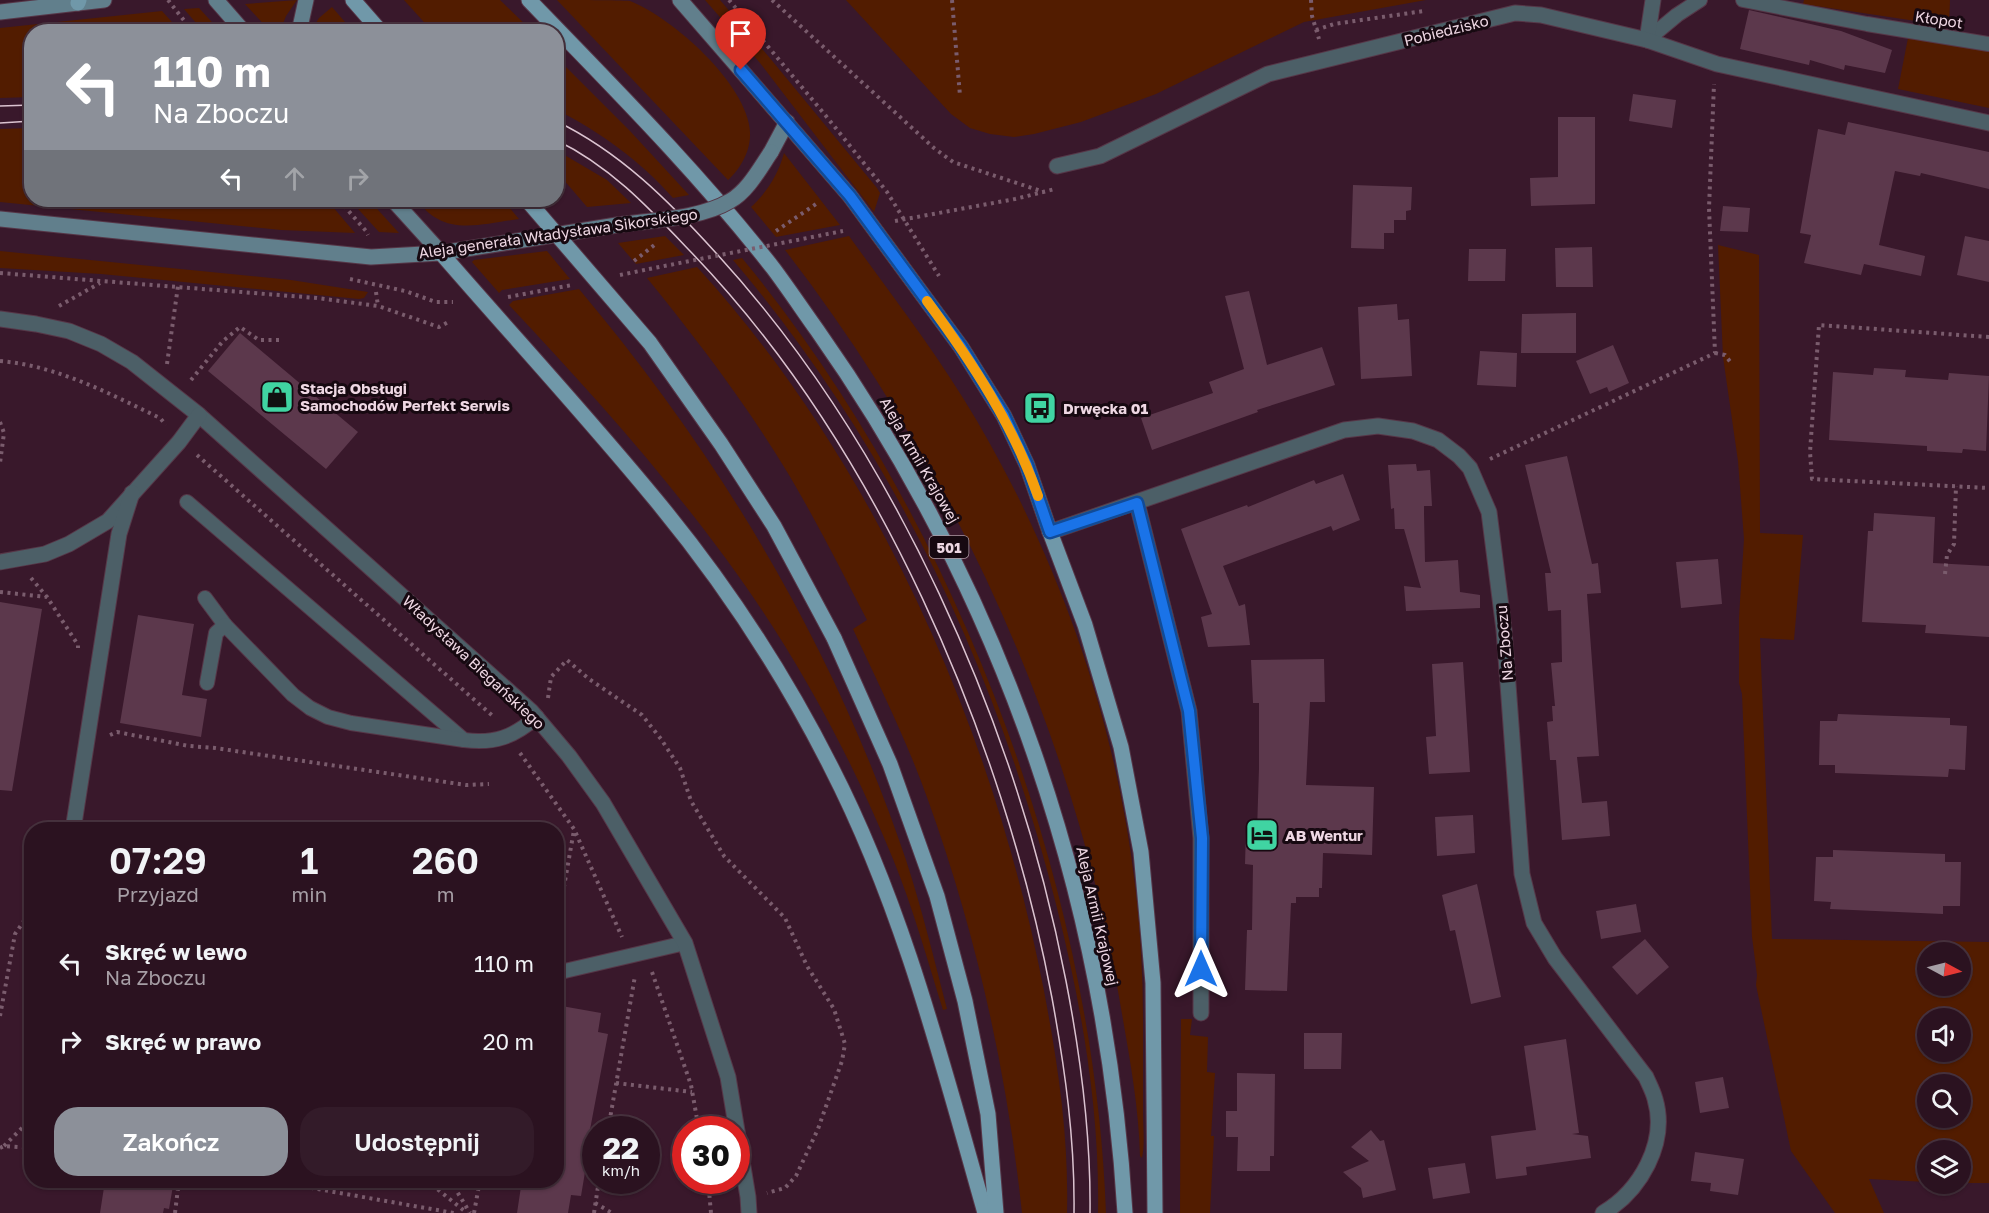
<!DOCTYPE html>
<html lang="pl">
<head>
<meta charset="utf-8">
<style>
  body { margin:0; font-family:"Golos Text",sans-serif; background:#331b29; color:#f1f3f6; height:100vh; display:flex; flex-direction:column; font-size:22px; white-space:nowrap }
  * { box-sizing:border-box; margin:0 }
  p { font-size:20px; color:#a69ea5 }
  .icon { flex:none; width:33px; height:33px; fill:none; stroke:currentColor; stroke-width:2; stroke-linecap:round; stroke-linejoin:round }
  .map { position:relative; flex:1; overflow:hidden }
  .side { position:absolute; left:24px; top:822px; width:540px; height:366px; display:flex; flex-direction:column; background:#2b1220; border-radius:24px; box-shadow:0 2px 4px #0004,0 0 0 2px #47323e }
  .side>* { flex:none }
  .guide { position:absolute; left:24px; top:24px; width:540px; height:183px; border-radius:24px; box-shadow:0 2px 4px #0004,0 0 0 2px #47323e; background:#8c9099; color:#fff; overflow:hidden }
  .needle { width:39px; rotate:97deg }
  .fabs { position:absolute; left:1917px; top:942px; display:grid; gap:12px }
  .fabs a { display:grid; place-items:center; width:54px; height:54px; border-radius:50%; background:#2b1220; box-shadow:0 2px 4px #0004,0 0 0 2px #47323e; font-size:30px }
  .speed { position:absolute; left:582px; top:1116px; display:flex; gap:12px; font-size:30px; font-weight:700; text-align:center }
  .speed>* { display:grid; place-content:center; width:78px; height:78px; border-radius:50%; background:#2b1220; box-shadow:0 2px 4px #0004,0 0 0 2px #47323e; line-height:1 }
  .speed small { font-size:15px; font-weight:400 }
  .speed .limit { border:9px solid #d22; background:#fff; color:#111 }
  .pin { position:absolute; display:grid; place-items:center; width:51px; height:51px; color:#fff; margin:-62px -26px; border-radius:50% 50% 50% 0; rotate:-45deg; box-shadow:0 0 6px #0007 }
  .pin .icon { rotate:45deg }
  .me { position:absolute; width:66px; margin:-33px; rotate:0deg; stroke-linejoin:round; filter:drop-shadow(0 0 4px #0008) }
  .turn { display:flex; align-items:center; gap:21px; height:126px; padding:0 30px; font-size:27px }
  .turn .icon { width:78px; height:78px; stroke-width:2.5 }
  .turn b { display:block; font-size:42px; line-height:51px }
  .lanes { display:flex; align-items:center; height:57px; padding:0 30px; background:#0003; justify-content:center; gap:30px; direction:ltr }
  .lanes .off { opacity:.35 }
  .eta { display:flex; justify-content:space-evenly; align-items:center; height:102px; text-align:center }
  .eta b { font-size:36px; font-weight:600; line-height:42px }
  .button { display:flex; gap:12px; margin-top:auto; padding:12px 30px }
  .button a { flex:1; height:69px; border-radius:24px; background:#8c9099; color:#fff; font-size:24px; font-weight:600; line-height:69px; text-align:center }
  .button a+a { background:#331b29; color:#f1f3f6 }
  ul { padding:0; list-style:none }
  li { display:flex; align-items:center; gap:18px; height:78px; padding:0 30px }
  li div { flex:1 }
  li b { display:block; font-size:22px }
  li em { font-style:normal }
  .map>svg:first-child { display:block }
  .green { fill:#521c00; fill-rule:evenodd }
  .building { fill:#5c384c }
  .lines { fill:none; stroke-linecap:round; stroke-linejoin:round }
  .lane-casing { stroke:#563748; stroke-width:16 }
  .street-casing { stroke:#563748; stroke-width:17 }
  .secondary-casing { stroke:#563748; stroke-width:17 }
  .primary-casing { stroke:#563748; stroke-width:17 }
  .path { stroke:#7a5c6d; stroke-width:4; stroke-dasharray:3 4.5; stroke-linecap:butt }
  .lane { stroke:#4c5f67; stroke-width:14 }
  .street { stroke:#4c5f67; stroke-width:15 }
  .secondary { stroke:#617f8c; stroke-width:15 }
  .primary { stroke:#7098a9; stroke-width:15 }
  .tram { stroke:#dbc3d0; stroke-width:1.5 }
  .secondary-bridge-casing { stroke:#563748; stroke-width:17; stroke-linecap:butt }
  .primary-bridge-casing { stroke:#563748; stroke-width:17; stroke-linecap:butt }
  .path-bridge { stroke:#7a5c6d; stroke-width:4; stroke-dasharray:3 4.5; stroke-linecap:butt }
  .secondary-bridge { stroke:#617f8c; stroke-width:15 }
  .primary-bridge { stroke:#7098a9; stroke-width:15 }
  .route-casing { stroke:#114b97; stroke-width:15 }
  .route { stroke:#1a73e8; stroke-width:10 }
  .slow { stroke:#f59e0b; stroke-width:10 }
  .labels { text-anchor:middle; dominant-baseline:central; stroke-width:6; stroke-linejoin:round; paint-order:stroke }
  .shield { fill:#170911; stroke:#ae99a4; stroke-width:1.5 }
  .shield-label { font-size:14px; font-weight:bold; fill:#eed7e3 }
  .street-label { font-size:15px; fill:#eed7e3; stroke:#170911 }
  .poi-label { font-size:15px; font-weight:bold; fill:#eed7e3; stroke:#170911; text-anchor:start }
</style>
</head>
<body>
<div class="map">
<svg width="1989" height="1213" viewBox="0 0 1989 1213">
  <rect width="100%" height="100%" fill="#39182b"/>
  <g class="green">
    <path d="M297 0 286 16 280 31H270L245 4Z"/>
    <path d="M404 0H500L532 31H432Z"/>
    <path d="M557 0C572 0 619 0 630 1 673 18 747 84 750 132 751 150 741 168 728 180Z"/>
    <path d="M705 0H720L769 57 877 188 880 193 874 212 760 63Z"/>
    <path d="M846 0H1426L1304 22 1156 94 1081 122 1034 134 1014 137 990 134 970 128 951 114Z"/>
    <path d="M1804 0H1950L1949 26 1803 4Z"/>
    <path d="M332 7 351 29 353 31H311L319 18Z"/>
    <path d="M199 8 220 31H203L184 9Z"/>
    <path d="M162 11 180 31 32 32 31 97 0 98V28Z"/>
    <path d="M1908 38 1989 51V108L1898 89Z"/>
    <path d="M556 57 630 131 689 195 673 198C641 161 600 132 557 110Z"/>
    <path d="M31 128 32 200H327L355 233 281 230 0 202V129Z"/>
    <path d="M556 150 607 180 631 203 587 207 557 172Z"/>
    <path d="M784 153 840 225 776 237 751 207C767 192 778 175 784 153Z"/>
    <path d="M350 200H369L399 233 379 232Z"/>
    <path d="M417 200H503L519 219C495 222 460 232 438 219 429 215 423 207 417 200Z"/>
    <path d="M665 236 684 255 636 264 618 243Z"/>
    <path d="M849 236C893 297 939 356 977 421 1084 604 1144 810 1143 1023 1143 1053 1143 1083 1143 1113 1143 1128 1145 1144 1142 1158L1140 1156C1139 1109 1130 1060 1122 1014 1077 736 956 472 785 250Z"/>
    <path d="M1718 245 1759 255 1760 533 1803 535 1794 640 1760 638 1772 939 1989 942V1183H1961L1960 1150H1928L1927 1182 1869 1179 1884 1213H1835L1791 1151 1756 985 1757 975 1752 937 1742 694 1739 683V617L1744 539 1738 461 1723 357ZM1928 952H1960V986H1928ZM1928 1018H1960V1052H1928ZM1928 1084H1960V1118H1928Z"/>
    <path d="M0 251 291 280 368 292 364 298 359 299 101 274 0 268Z"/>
    <path d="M547 251 570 279 502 290 499 293 472 262 474 260Z"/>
    <path d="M742 258C953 513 1094 882 1106 1213H1098C1100 1111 1082 1007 1057 908 998 672 892 447 733 260Z"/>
    <path d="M697 267C875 461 995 734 1044 991 1058 1064 1069 1138 1067 1213H1022C1007 1072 976 933 928 800 907 741 879 685 853 629L867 620C842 572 817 522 789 475 747 405 698 341 647 278Z"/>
    <path d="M579 289C723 460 834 647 906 860 922 909 934 959 947 1009L943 1010C927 959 913 908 893 859 852 759 800 662 737 574 669 479 589 390 509 305L513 301Z"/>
    <path d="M1181 1019H1192L1190 1035 1208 1037 1207 1072 1215 1073 1211 1136H1214L1210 1213H1180Z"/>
  </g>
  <g class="building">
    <path d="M1749 10 1841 31 1892 50 1885 73 1845 65 1844 70 1810 60 1809 65 1740 49Z"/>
    <path d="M1633 94 1676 100 1672 128 1629 121Z"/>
    <path d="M1558 117H1595V204L1531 206 1530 178 1558 177Z"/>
    <path d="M1848 122 1989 152V189L1921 173 1920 176 1895 171 1879 245 1925 256 1921 276 1864 264 1861 275 1804 263 1811 235 1800 233 1818 129 1845 135Z"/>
    <path d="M1353 185 1412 187 1411 210 1406 211V220H1394V233H1384V249L1351 248Z"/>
    <path d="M1723 206 1750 208 1748 232 1720 231Z"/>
    <path d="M1965 236 1989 241V282L1957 275Z"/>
    <path d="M1592 247 1593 287H1556L1555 248Z"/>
    <path d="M1469 249H1506L1505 281H1468Z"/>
    <path d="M1249 291 1267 365 1322 347 1335 385 1257 410 1258 412 1152 450 1141 418 1213 393 1209 382 1244 369 1225 296Z"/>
    <path d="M1397 304 1398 320 1409 319 1412 376 1361 379 1358 307Z"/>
    <path d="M1576 313V353H1521L1522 314Z"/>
    <path d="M240 333 358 432 326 469 208 371Z"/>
    <path d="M1613 345 1629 383 1609 392 1607 387 1590 394 1576 361Z"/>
    <path d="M1480 351 1517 353 1516 387 1477 385Z"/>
    <path d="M1874 368 1906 370 1905 377 1948 380 1949 373 1989 376 1986 451 1963 449 1962 453 1927 451V446L1829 440 1833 372 1873 375Z"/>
    <path d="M1567 456 1592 564 1598 563 1601 593 1587 594 1599 756 1577 757 1582 803 1607 801 1610 836 1562 840 1556 760H1550L1547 722 1553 721 1552 706H1555L1551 663 1562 662 1561 610 1548 611 1545 573H1551L1525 465Z"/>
    <path d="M1416 464 1417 471 1430 470 1432 506H1424V513L1425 562 1458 560 1460 592 1480 595V608L1406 611 1404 586 1421 588 1404 529H1395L1394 508 1391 509 1388 465Z"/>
    <path d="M1343 474 1360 520 1333 531 1331 526 1223 566 1239 606 1245 604 1250 645 1208 647 1201 617 1212 614 1181 529 1247 505 1248 507 1314 480 1316 484Z"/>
    <path d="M1874 513 1935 517 1933 563 1989 566V637L1925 633 1926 625 1862 622 1868 531H1873Z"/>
    <path d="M1718 559 1722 604 1681 608 1676 562Z"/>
    <path d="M0 602 42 609 12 791 0 790Z"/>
    <path d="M138 615 194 624 182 695 207 699 201 737 120 723Z"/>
    <path d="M1324 659 1325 702H1310L1306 785 1374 787 1372 855 1323 853 1322 888H1319V897H1296V903H1291L1287 991 1245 990 1247 930H1252L1253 865 1245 864 1246 830 1257 831 1259 768V703H1253L1251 660Z"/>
    <path d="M1463 662 1470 772 1429 774 1426 737 1436 736 1432 664Z"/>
    <path d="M1838 714 1950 718V725L1967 726 1965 770 1949 769 1948 777 1835 773V765H1819L1820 721H1837Z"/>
    <path d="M1473 815 1475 853 1437 856 1435 817Z"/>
    <path d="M1833 850 1945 854V862H1961L1960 906H1943V914L1830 909 1831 902 1814 901 1816 857H1833Z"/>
    <path d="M1477 884 1501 997 1471 1004 1455 930 1450 931 1442 895Z"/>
    <path d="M1636 904 1641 932 1601 939 1596 911Z"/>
    <path d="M1645 939 1669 967 1637 995 1612 967Z"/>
    <path d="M556 1005 601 1013 598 1032 608 1034 589 1135 591 1136 581 1196 571 1195 568 1213H517L522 1180H556Z"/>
    <path d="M1304 1033H1342L1341 1069H1304Z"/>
    <path d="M1566 1039 1579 1133 1572 1134 1588 1136 1591 1158 1526 1167 1527 1175 1496 1179 1491 1136 1536 1130 1524 1046Z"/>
    <path d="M1237 1073 1275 1074 1274 1156H1270V1171H1237L1238 1137H1226V1111H1237Z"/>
    <path d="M1723 1077 1729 1108 1700 1113 1695 1082Z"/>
    <path d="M1371 1130 1380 1141 1384 1140 1396 1190 1363 1198 1361 1188 1343 1172 1369 1161 1351 1147Z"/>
    <path d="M1695 1152 1744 1159 1738 1195 1710 1191 1711 1183 1691 1181Z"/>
    <path d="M1465 1163 1470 1193 1433 1199 1428 1168Z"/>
    <path d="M123 1180H174L169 1209 164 1208 163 1213H100L105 1181 122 1184Z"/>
  </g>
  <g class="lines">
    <defs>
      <g id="lane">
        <path d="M1743 0 1867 24 1989 44"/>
        <path d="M1647 40 1677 15 1700 0"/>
        <path d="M187 502 464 740C495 744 513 737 537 717"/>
        <path d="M205 598 225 625 293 695 310 708 328 717 351 723 464 740"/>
        <path d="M207 683 216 633 225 625"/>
        <path d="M556 973 685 943"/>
      </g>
      <g id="street">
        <path d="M1647 40 1653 0"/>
        <path d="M1057 166 1100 156 1268 74 1515 13 1541 15 1647 40 1717 64 1989 123"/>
        <path d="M0 319 36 324 69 331 101 344 132 362 199 415 531 711 569 756 603 803 685 943 728 1077 748 1197 749 1213"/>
        <path d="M1137 503 1189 711 1201 838V1013"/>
        <path d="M1050 532 1344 430 1378 426 1413 431 1438 440 1459 456 1470 468 1489 512 1504 630 1522 874 1534 923 1555 958 1646 1077C1649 1084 1653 1091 1655 1099 1668 1143 1640 1191 1603 1213"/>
        <path d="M0 562 45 554 69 544 108 521 179 442 199 415"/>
        <path d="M73 830 119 534 132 493"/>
      </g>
      <g id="secondary">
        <path d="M216 0 244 32"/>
        <path d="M680 0 850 196 961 347 1004 416 1027 465 1050 532"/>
        <path d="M0 12 104 0"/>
        <path d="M299 32 306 0"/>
        <path d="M771 152 787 122"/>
        <path d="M393 200 441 253"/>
        <path d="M0 219 371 257 441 253 617 225"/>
      </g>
      <g id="primary">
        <path d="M353 0 381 32"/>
        <path d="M529 0C613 87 698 172 773 268 788 288 802 309 817 330 1001 591 1106 894 1125 1213"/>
        <path d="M78 3 79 0"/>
        <path d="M441 253C512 335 586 415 655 499 723 581 783 672 831 767 903 907 942 1062 985 1213"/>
        <path d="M1050 532 1085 625 1121 747 1141 852 1153 983 1155 1213"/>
        <path d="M834 638 890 764 937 896 965 1001 988 1114 996 1213"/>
      </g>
    </defs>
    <use href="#lane" class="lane-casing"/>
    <use href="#street" class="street-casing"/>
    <use href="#secondary" class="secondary-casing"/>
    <use href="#primary" class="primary-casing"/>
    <g class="path">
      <path d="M168 0 193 32"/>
      <path d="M729 0 826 116 887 192 939 276"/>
      <path d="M772 0 934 148 953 162 1044 192"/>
      <path d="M952 0 960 96"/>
      <path d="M1311 0 1312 16 1319 39"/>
      <path d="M1316 30 1334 24 1424 11"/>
      <path d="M339 200 366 231 368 235"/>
      <path d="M895 221 1015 199 1055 189"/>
      <path d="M776 231 819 202"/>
      <path d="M634 261 657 243"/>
      <path d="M0 273 317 298 378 306 439 327 450 321"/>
      <path d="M620 275 649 269"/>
      <path d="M350 279 405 291 436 302H453"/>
      <path d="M376 292 378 306"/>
      <path d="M508 297 572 285"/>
      <path d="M59 306 100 283"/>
      <path d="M1989 337 1819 325 1810 452 1812 479 1989 488"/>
      <path d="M1715 353 1725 355 1732 364"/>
      <path d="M0 361C58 366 108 393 160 418L166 425"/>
      <path d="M167 364 178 286"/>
      <path d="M191 380 223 341 240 327 259 340H281"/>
      <path d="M0 422 4 433 0 463"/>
      <path d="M197 455 495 718"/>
      <path d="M1490 459 1715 353 1709 208 1714 84"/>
      <path d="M1945 574 1947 555 1954 544 1956 486"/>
      <path d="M31 578 47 597"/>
      <path d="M0 592 47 597 78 645V648"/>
      <path d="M548 698 551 677 567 660 589 679 642 715 661 739 680 768 691 801 724 856 785 918 807 966 834 1009 845 1044 842 1061 818 1129 796 1176 785 1188 767 1193"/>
      <path d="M110 735 117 732 189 746 215 748 466 785 489 784"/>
      <path d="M520 753 574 829 622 937"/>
      <path d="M556 932 574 830"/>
      <path d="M652 972 691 1085 699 1130"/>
      <path d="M0 1016 15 934 32 909"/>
      <path d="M616 1083 692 1092"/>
      <path d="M608 1130 635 976"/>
      <path d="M4 1146 32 1118"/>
      <path d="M0 1148 4 1146 32 1148"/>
      <path d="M266 1180 454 1213"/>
      <path d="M426 1180 467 1213"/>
      <path d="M450 1180 470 1213"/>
      <path d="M708 1180 711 1213"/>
      <path d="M595 1203 612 1213"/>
      <path d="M175 1213 179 1180"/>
      <path d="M474 1213 480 1180"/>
      <path d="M594 1213 599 1180"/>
    </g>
    <use href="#lane" class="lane"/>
    <use href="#street" class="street"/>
    <use href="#secondary" class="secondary"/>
    <use href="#primary" class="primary"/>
    <g class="tram">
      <path d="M0 106 32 105"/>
      <path d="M556 121C620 152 669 201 716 253 894 447 1016 724 1066 981 1081 1058 1091 1134 1090 1213"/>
      <path d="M0 123 32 121"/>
      <path d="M556 140C610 166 649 208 689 250 876 443 1003 736 1052 998 1065 1069 1075 1140 1074 1213"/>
    </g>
    <defs>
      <path id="secondary-bridge" d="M617 225C652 220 700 219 730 201 748 191 760 168 771 152"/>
      <path id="primary-bridge" d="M527 200 650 343 721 444 774 526 834 638"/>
    </defs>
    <use href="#secondary-bridge" class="secondary-bridge-casing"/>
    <use href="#primary-bridge" class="primary-bridge-casing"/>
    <path class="path-bridge" d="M649 269 843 231"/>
    <use href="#secondary-bridge" class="secondary-bridge"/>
    <use href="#primary-bridge" class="primary-bridge"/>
  </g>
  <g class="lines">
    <defs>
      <path id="route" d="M741 70 850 196 961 347 1004 416 1027 465 1050 532 1137 503 1189 711 1202 838 1201 969"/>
    </defs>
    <use href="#route" class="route-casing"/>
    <use href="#route" class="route"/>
    <path class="slow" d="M927 301C972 362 1013 424 1038 496"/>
  </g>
  <defs>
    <symbol id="shop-square" viewBox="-11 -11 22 22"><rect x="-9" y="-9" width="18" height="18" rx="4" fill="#40d4a2" stroke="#170911"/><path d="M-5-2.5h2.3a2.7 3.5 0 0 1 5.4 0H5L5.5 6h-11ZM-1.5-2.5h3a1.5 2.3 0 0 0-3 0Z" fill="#111"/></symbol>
    <symbol id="bus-square" viewBox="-11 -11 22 22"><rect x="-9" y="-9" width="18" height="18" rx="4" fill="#40d4a2" stroke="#170911"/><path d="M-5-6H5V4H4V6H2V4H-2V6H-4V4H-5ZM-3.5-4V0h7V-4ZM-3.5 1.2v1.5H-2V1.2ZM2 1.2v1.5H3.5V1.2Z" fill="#111"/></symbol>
    <symbol id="hotel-square" viewBox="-11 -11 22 22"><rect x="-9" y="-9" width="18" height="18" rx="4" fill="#40d4a2" stroke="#170911"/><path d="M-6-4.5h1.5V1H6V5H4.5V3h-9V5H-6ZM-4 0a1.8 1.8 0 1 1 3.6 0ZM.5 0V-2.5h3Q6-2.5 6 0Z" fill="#111"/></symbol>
  </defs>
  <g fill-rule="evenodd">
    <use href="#shop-square" x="258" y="378" width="38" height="38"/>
    <use href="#bus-square" x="1021" y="389" width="38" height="38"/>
    <use href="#hotel-square" x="1243" y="816" width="38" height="38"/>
  </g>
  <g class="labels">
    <rect class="shield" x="929.5" y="536" width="39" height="22" rx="4.5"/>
    <g class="shield-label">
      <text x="949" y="547">501</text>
    </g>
    <g class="street-label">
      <text transform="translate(1939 19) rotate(9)">Kłopot</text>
      <text transform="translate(1446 30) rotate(-14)">Pobiedzisko</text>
      <text transform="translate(558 233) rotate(-8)">Aleja generała Władysława Sikorskiego</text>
      <text transform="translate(920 460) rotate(60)">Aleja Armii Krajowej</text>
      <text transform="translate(1504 643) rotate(-95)">Na Zboczu</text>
      <text transform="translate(474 662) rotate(43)">Władysława Biegańskiego</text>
      <text transform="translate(1098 916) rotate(77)">Aleja Armii Krajowej</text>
    </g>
    <g class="poi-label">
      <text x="300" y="388">Stacja Obsługi<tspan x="300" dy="17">Samochodów Perfekt Serwis</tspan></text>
      <text x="1063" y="408">Drwęcka 01</text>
      <text x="1285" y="835">AB Wentur</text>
    </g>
  </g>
</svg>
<div class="fabs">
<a><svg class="needle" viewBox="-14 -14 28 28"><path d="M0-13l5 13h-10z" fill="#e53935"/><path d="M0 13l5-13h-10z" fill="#a69ea5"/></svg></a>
<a><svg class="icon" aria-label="sound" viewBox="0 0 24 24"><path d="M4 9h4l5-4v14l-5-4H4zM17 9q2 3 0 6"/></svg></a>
<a><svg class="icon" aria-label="search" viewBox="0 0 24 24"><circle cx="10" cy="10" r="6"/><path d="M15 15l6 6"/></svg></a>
<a><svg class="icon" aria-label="layers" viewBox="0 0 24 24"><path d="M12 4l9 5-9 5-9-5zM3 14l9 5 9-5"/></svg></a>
</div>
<div class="speed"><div>22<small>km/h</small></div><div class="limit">30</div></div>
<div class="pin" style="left:741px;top:70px;background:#d93025"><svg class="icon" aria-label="arrive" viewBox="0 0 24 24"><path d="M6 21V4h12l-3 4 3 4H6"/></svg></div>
<svg class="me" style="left:1201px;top:969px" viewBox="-20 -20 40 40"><path d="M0-17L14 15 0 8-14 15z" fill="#1a73e8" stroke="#fff" stroke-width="4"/></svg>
<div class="guide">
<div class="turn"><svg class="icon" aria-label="left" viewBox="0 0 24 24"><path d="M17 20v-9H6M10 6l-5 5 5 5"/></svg><div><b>110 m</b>Na Zboczu</div></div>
<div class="lanes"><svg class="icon" aria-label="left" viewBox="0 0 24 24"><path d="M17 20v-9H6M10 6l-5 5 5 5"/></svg><svg class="icon off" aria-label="ahead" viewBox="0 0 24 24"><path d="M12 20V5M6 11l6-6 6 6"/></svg><svg class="icon off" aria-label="right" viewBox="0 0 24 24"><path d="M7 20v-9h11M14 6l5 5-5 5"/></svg></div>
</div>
<section class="side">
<div class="eta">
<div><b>07:29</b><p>Przyjazd</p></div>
<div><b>1</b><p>min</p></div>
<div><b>260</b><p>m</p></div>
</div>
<ul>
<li><svg class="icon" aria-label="left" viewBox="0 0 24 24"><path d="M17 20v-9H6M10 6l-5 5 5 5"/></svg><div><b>Skręć w lewo</b><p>Na Zboczu</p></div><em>110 m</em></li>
<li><svg class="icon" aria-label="right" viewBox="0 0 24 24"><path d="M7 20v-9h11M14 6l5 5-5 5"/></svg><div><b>Skręć w prawo</b></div><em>20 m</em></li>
</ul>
<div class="button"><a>Zakończ</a><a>Udostępnij</a></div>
</section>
</div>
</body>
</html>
